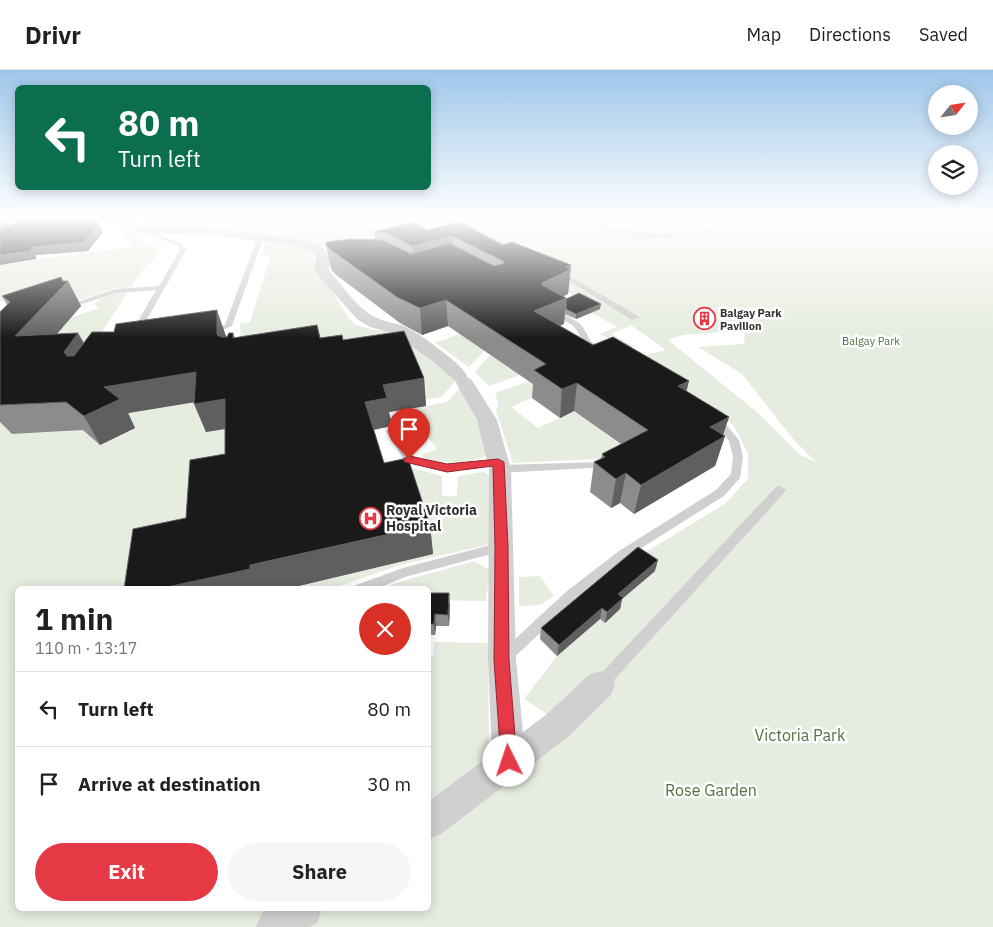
<!DOCTYPE html>
<html lang="en">
<head>
<meta charset="utf-8">
<style>
  body { margin:0; font-family:"IBM Plex Sans",sans-serif; background:#f6f6f6; color:#202124; height:100vh; display:flex; flex-direction:column; font-size:19px; white-space:nowrap }
  * { box-sizing:border-box; margin:0 }
  p { font-size:16px; color:#757577 }
  .icon { flex:none; width:28px; height:28px; fill:none; stroke:currentColor; stroke-width:2; stroke-linecap:round; stroke-linejoin:round }
  .map { position:relative; flex:1; overflow:hidden }
  .sheet { position:absolute; left:15px; top:516px; width:416px; height:325px; display:flex; flex-direction:column; background:#fff; border-radius:8px; box-shadow:0 2px 12px #0003 }
  .sheet>* { flex:none }
  .hud { position:absolute; left:15px; top:15px; width:416px; height:105px; border-radius:8px; box-shadow:0 2px 12px #0003; background:#0b6e4f; color:#fff; overflow:hidden }
  .needle { width:32px; rotate:60deg }
  .buttons { position:absolute; left:928px; top:15px; display:grid; gap:10px }
  .buttons a { display:grid; place-items:center; width:50px; height:50px; border-radius:50%; background:#fff; box-shadow:0 2px 12px #0003; font-size:25px }
  .pin { position:absolute; display:grid; place-items:center; width:42px; height:42px; color:#fff; margin:-51px -21px; border-radius:50% 50% 50% 0; rotate:-45deg; box-shadow:0 0 5px #0007 }
  .pin .icon { rotate:45deg }
  .me { position:absolute; width:55px; margin:-28px; rotate:356deg; stroke-linejoin:round; filter:drop-shadow(0 0 4px #0008) }
  .turn { display:flex; align-items:center; gap:18px; height:105px; padding:0 20px; font-size:22px }
  .turn .icon { width:65px; height:65px; stroke-width:2.5 }
  .turn b { display:block; font-size:35px; line-height:42px }
  .round { display:grid; place-items:center; flex:none; width:52px; height:52px; border-radius:26px; background:#f6f6f6 }
  .head { display:flex; align-items:center; justify-content:space-between; height:85px; padding:0 20px }
  h1 { font-size:30px; font-weight:700; line-height:38px }
  .cta { display:flex; gap:10px; margin-top:auto; padding:10px 20px }
  .cta a { flex:1; height:58px; border-radius:30px; background:#e63946; color:#fff; font-size:20px; font-weight:700; line-height:58px; text-align:center }
  .cta a+a { background:#f6f6f6; color:#202124 }
  ul { padding:0; list-style:none }
  li { display:flex; align-items:center; gap:15px; height:75px; padding:0 20px; border-top:1px solid #e0e0e0 }
  li div { flex:1 }
  li b { display:block; font-size:19px }
  li em { font-style:normal }
  header { display:flex; align-items:center; gap:30px; box-sizing:border-box; height:70px; padding:0 25px; background:#fff; border-bottom:1px solid #e0e0e0 }
  header strong { font-size:24px }
  nav { display:flex; gap:28px; margin-inline-start:auto; font-size:18px }
  .map>svg:first-child { display:block }
  .green { fill:#e6ecdf; fill-rule:evenodd }
  .lines { fill:none; stroke-linecap:round; stroke-linejoin:round }
  .service { fill:#d0d0d0; fill-rule:evenodd }
  .minor { fill:#d0d0d0; fill-rule:evenodd }
  .wall { fill:#8c8c8c }
  .shaded-wall { fill:#5f5f5f }
  .building { fill:#1a1a1a; stroke:#5f5f5f }
  .route { fill:#e63946; stroke:#96252e }
  .labels { text-anchor:middle; dominant-baseline:central; stroke-width:5; stroke-linejoin:round; paint-order:stroke }
  .far-poi-label { font-size:11px; font-weight:bold; fill:#333; stroke:#fff; text-anchor:start }
  .far-park-label { font-size:11px; fill:#56703f; stroke:#fff }
  .poi-label { font-size:14px; font-weight:bold; fill:#333; stroke:#fff; text-anchor:start }
  .near-park-label { font-size:16px; fill:#56703f; stroke:#fff }
</style>
</head>
<body>
<header>
<strong>Drivr</strong>
<nav><a>Map</a><a>Directions</a><a>Saved</a></nav>
</header>
<div class="map">
<svg width="993" height="857" viewBox="0 0 993 857">
  <rect width="100%" height="100%" fill="#fff"/>
  <g class="green">
    <path d="M124 148H993V857H0V352L12 364 73 361 98 329 184 315 237 357 202 463 148 519H18V839H429V586H433L435 572 488 573 489 687 550 646 524 629 557 586 600 549 605 553 620 539 617 534 636 488 725 434 748 409V383L733 355 703 330 662 310 642 286 666 280 631 255 611 264 634 276 629 279 600 264 617 257 583 238 591 235 565 221 332 181C301 166 266 160 231 159 195 157 159 159 124 148ZM745 260 744 274 698 277 742 304 794 370 816 392 800 385 758 343 668 270 683 265Z"/>
    <path d="M123 159 149 167 140 170 159 179 151 194H147L131 217 115 218 59 237 49 230 11 229 0 232V194L131 177Z"/>
    <path d="M272 172 304 177 313 184 326 211 349 249 356 255 373 260 393 261 431 287 456 311 441 327 385 336 242 295 240 253 250 252 271 185H261L265 174Z"/>
    <path d="M128 222 101 263 74 291 32 292 70 248 99 238 94 234C103 224 115 223 128 222Z"/>
    <path d="M488 253 485 280 469 297 435 273Z"/>
    <path d="M491 284 520 305 489 316 475 302Z"/>
    <path d="M529 311 544 322 511 337 538 358 574 341 630 381 617 388 513 393 496 341 498 332 495 323Z"/>
    <path d="M460 318 484 365 487 385C475 393 432 397 421 385L437 379 417 353 410 339 447 332Z"/>
    <path d="M395 393 442 406V426H457L458 406 484 402 493 408 491 474 400 495 331 519H296V517L433 484Z"/>
    <path d="M474 491 490 500 486 531 429 530V519H382L399 512Z"/>
    <path d="M540 506 554 526 540 535 519 536V507Z"/>
  </g>
  <g class="lines">
    <g class="service">
      <path d="M449 148H457L521 181 516 182Z"/>
      <path d="M572 148H581L615 159 658 164 700 161 735 148H743C703 175 613 173 572 148Z"/>
      <path d="M0 149 9 150 19 156 20 160 0 169V165L14 158 6 153H0Z"/>
      <path d="M138 158H142L182 174 186 180 142 258 141 263 137 265 133 263 134 258 156 220 116 223 79 235 75 233 115 219 159 216 180 180 178 176 138 160Z"/>
      <path d="M261 164 264 166 232 256 213 264H207V260L225 255 258 166Z"/>
      <path d="M557 199 638 246 639 248 632 250 555 202 554 201Z"/>
      <path d="M550 240C558 240 577 250 582 256 590 267 587 271 600 277V281C583 283 583 268 575 258 570 252 557 248 550 244Z"/>
      <path d="M716 345 719 346 739 370 743 387 740 408 724 426 627 487 577 529 510 591 505 593 500 591 498 587 500 583 567 521 619 481 716 420 731 404 733 387 729 371 711 348Z"/>
      <path d="M391 358 395 359 413 386 447 394 498 389 503 392 498 395 447 402 405 391 386 361Z"/>
      <path d="M603 392 608 395 607 397 500 403 495 399 500 395Z"/>
      <path d="M780 416 786 420 784 423 605 620 600 622 595 620 593 615 595 610 776 417Z"/>
      <path d="M502 472 506 474 508 477 506 480 405 507 376 519H355L356 515 403 498Z"/>
    </g>
    <g class="minor">
      <path d="M101 148H119L141 155 212 157 290 167 314 173 325 179 330 188 329 200C341 214 353 232 368 243 379 251 391 252 404 256 416 261 467 297 468 308L471 309 497 350 511 399 516 590 523 662 547 644 589 605 600 601 611 605 615 615 611 625 569 666 441 764 429 769V731L492 684 488 590 489 399 477 350 456 313 457 312 431 290 393 263 370 257 357 249 317 204 315 201 316 188 315 184 306 179 290 175 212 165 140 163 103 150Z"/>
      <path d="M269 839H322L317 853 310 857H256L262 843Z"/>
    </g>
  </g>
  <g class="wall">
    <path d="M8 148H92L103 162 88 181 36 185V189L9 156 16 153 10 148Z"/>
    <path d="M427 160 503 175 571 195 568 224 563 226 566 228V229L600 239 576 249 565 244 564 254 560 256 593 275 686 321 729 347 723 365 725 366 715 396 634 444 620 433 611 438 590 422 594 392 601 389 602 384 621 374 574 341 560 348 532 328 533 314 448 256 422 265 400 253 335 204 331 199 326 175 375 170 374 162Z"/>
    <path d="M61 207 63 211H68L81 236 57 264 78 263 84 273 226 267 233 263 235 268H320L343 270 424 308 426 336 389 342 392 356 374 360 384 393 430 455 433 484 286 519H124L186 448 225 384V359L206 362 194 332 128 343 135 358 100 375 83 360 12 364 0 352V242L7 235 2 226Z"/>
    <path d="M655 501 622 529 620 539 605 553 600 549 557 586 540 569 541 558Z"/>
    <path d="M429 523 450 535 449 556H436L435 565H429Z"/>
  </g>
  <g class="shaded-wall">
    <path d="M6 150 10 158 0 163V152Z"/>
    <path d="M99 154 103 162 88 181 36 185V189L0 195V185L32 177Z"/>
    <path d="M452 166 453 189 414 200 412 176Z"/>
    <path d="M571 195 568 224 541 238 566 228 564 254 533 267 534 241 542 213 566 197Z"/>
    <path d="M61 207 65 214 68 211 81 236 32 292 15 266 62 211Z"/>
    <path d="M446 230 448 256 422 265 420 238Z"/>
    <path d="M601 234 600 239 576 249V244Z"/>
    <path d="M217 240 226 266V292L217 265Z"/>
    <path d="M78 263 93 290 82 314 64 282Z"/>
    <path d="M196 302 208 330 128 343 135 358 100 375 84 346 104 317Z"/>
    <path d="M424 308 426 336 389 342 392 356 370 360 365 332 383 315Z"/>
    <path d="M689 311 682 339 678 316Z"/>
    <path d="M577 313 574 341 560 348 562 319Z"/>
    <path d="M225 329 236 357 206 362 194 334Z"/>
    <path d="M729 347 722 368 725 366 715 396 634 444 641 415 710 357Z"/>
    <path d="M626 403 620 433 611 438 616 409Z"/>
    <path d="M430 455 433 484 286 519H158L250 495Z"/>
    <path d="M658 490 655 501 622 529 620 539 605 553 607 542 618 524Z"/>
    <path d="M449 523 450 535 449 556 448 545Z"/>
    <path d="M602 538 600 549 557 586 559 575Z"/>
    <path d="M435 544 436 556 435 565 434 554Z"/>
  </g>
  <g class="building">
    <path d="M0 148H1L6 150 0 152Z"/>
    <path d="M16 148H92L99 154 84 172 32 177 31 181 0 185V160L16 153Z"/>
    <path d="M414 152 427 160 459 152 503 175 512 172 571 195 566 197 571 199 542 213V215L566 228 534 241 593 275 613 267 689 311 678 316 729 347 710 357 725 366 641 415 626 403 616 409 594 392 605 387 602 384 648 360 577 313 562 319 534 300 546 294 446 230 420 238 397 227 331 180 326 175 327 172 350 169 383 170 411 184 450 173 494 196 504 193 503 191 452 166 412 176 386 163 374 162Z"/>
    <path d="M61 207 62 211H68L15 266 78 263 64 282 67 286H74L92 262H114L116 254 217 240V265L221 267H227L229 263H233V268L317 255 320 268 342 265 343 270 404 261 424 308 383 315 387 328 365 332 384 393 408 388 430 455 250 495V499L158 519H124L133 459 186 448 190 390 225 384V329L194 334 196 302 104 317 120 329 84 346 66 332 0 335V242L10 232 2 226Z"/>
    <path d="M579 223 601 234 576 244 566 239V229Z"/>
    <path d="M638 477 658 490 618 524 623 528 607 542 602 538 559 575 541 558Z"/>
    <path d="M429 523H449L448 545 435 544 434 554H429Z"/>
  </g>
  <linearGradient id="sky" x2="0" y2="1"><stop stop-color="#9ec6ea"/><stop offset="0.55" stop-color="#fff"/><stop offset="1" stop-color="#fff" stop-opacity="0"/></linearGradient>
  <rect width="993" height="268" fill="url(#sky)"/>
  <path class="route" d="M409 386 447 394 498 389 504 392 508 477 509 590 517 691 515 696 509 699 503 696 501 691 494 590 495 477 493 396 447 402 405 392 403 389Z"/>
  <defs>
    <symbol id="building-ring" viewBox="-11 -11 22 22"><circle r="9.5" fill="#fff" stroke="#e63946" stroke-width="1.5"/><path d="M-4-6H4V6H1V3H-1V6H-4ZM-2.5-4.3h1.7v1.8h-1.7ZM.8-4.3h1.7v1.8H.8ZM-2.5-1h1.7V.8h-1.7ZM.8-1h1.7V.8H.8Z" fill="#e63946"/></symbol>
    <symbol id="hospital-ring" viewBox="-11 -11 22 22"><circle r="9.5" fill="#fff" stroke="#e63946" stroke-width="1.5"/><path d="M-5-5h3v3.5h4V-5h3V5h-3V1.5h-4V5h-3Z" fill="#e63946"/></symbol>
  </defs>
  <g fill-rule="evenodd">
    <use href="#building-ring" x="692" y="236" width="25" height="25"/>
    <use href="#hospital-ring" x="358" y="436" width="25" height="25"/>
  </g>
  <g class="labels">
    <g class="far-poi-label">
      <text x="720" y="243">Balgay Park<tspan x="720" dy="13">Pavilion</tspan></text>
    </g>
    <g class="far-park-label">
      <text x="871" y="271">Balgay Park</text>
    </g>
    <g class="poi-label">
      <text x="386" y="440">Royal Victoria<tspan x="386" dy="16">Hospital</tspan></text>
    </g>
    <g class="near-park-label">
      <text x="800" y="665">Victoria Park</text>
      <text x="711" y="720">Rose Garden</text>
    </g>
  </g>
</svg>
<div class="buttons">
<a><svg class="needle" viewBox="-14 -14 28 28"><path d="M0-13l5 13h-10z" fill="#e53935"/><path d="M0 13l5-13h-10z" fill="#757577"/></svg></a>
<a><svg class="icon" aria-label="layers" viewBox="0 0 24 24"><path d="M12 4l9 5-9 5-9-5zM3 14l9 5 9-5"/></svg></a>
</div>
<div class="pin" style="left:409px;top:389px;background:#d93025"><svg class="icon" aria-label="arrive" viewBox="0 0 24 24"><path d="M6 21V4h12l-3 4 3 4H6"/></svg></div>
<svg class="me" style="left:509px;top:691px" viewBox="-20 -20 40 40"><circle r="19" fill="#fff"/><path d="M0-13L10 11 0 6-10 11z" fill="#e63946"/></svg>
<div class="hud">
<div class="turn"><svg class="icon" aria-label="left" viewBox="0 0 24 24"><path d="M17 20v-9H6M10 6l-5 5 5 5"/></svg><div><b>80 m</b>Turn left</div></div>
</div>
<section class="sheet">
<div class="head"><div><h1>1 min</h1><p>110 m · 13:17</p></div><a class="round" style="background:#d93025;color:#fff"><svg class="icon" aria-label="close" viewBox="0 0 24 24"><path d="M6 6l12 12M18 6L6 18"/></svg></a></div>
<ul>
<li><svg class="icon" aria-label="left" viewBox="0 0 24 24"><path d="M17 20v-9H6M10 6l-5 5 5 5"/></svg><div><b>Turn left</b></div><em>80 m</em></li>
<li><svg class="icon" aria-label="arrive" viewBox="0 0 24 24"><path d="M6 21V4h12l-3 4 3 4H6"/></svg><div><b>Arrive at destination</b></div><em>30 m</em></li>
</ul>
<div class="cta"><a>Exit</a><a>Share</a></div>
</section>
</div>
</body>
</html>
